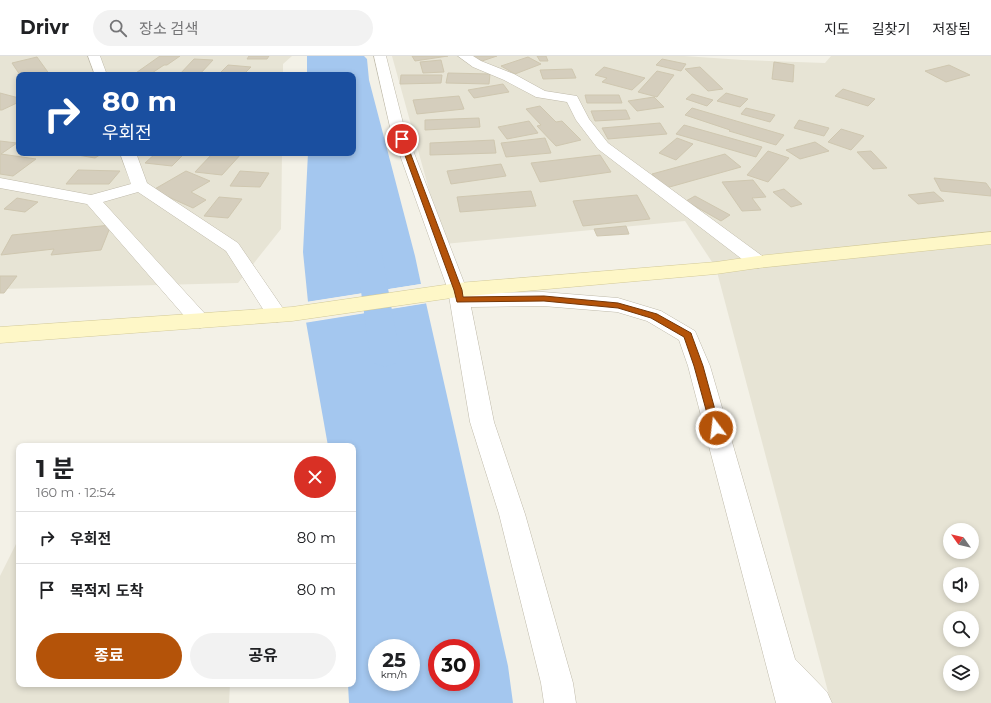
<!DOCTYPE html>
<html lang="ko">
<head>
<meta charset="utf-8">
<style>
  body { margin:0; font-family:Montserrat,"Noto Sans KR",sans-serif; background:#f2f2f2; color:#202124; height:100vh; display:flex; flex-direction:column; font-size:15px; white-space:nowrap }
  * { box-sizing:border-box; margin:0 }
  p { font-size:13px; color:#757577 }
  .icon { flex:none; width:22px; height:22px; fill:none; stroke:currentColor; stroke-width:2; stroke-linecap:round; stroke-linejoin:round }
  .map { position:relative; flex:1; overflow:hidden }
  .side { position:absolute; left:16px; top:387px; width:340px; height:244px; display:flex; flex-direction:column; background:#fff; border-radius:8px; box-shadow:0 2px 6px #0003 }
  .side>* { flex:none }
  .top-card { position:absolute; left:16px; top:16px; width:340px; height:84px; border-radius:8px; box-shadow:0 2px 6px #0003; background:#1a4fa0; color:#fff; overflow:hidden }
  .needle { width:26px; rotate:304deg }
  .controls { position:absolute; left:943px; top:467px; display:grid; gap:8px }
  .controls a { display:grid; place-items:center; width:36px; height:36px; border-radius:50%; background:#fff; box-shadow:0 2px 6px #0003; font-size:20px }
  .speed { position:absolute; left:368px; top:583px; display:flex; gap:8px; font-size:20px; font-weight:700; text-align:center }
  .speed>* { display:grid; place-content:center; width:52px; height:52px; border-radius:50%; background:#fff; box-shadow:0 2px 6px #0003; line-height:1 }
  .speed small { font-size:10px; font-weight:400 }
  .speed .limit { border:6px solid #d22; background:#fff; color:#111 }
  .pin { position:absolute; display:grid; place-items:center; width:34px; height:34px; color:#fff; margin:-17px; border:2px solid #fff; border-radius:50%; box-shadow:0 1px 4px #0007 }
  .me { position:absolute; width:44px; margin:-22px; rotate:345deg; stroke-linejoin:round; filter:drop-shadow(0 0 3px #0008) }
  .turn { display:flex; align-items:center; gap:14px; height:84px; padding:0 20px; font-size:18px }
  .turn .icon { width:52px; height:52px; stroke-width:2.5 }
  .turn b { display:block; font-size:28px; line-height:34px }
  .round { display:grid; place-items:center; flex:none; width:42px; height:42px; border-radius:21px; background:#f2f2f2 }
  .head { display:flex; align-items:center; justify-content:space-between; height:68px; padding:0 20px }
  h1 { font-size:24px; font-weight:700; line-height:30px }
  .primary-button { display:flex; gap:8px; margin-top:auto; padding:8px 20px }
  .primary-button a { flex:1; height:46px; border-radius:24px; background:#b45309; color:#fff; font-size:16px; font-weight:700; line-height:46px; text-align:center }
  .primary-button a+a { background:#f2f2f2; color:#202124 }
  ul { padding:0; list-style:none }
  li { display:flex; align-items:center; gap:12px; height:52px; padding:0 20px; border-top:1px solid #e0e0e0 }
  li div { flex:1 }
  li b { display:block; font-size:15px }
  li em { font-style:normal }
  header { display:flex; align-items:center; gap:24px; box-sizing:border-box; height:56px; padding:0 20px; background:#fff; border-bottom:1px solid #e0e0e0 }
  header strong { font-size:19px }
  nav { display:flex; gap:22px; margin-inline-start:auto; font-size:14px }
  .search { width:280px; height:36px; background:#f2f2f2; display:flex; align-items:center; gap:10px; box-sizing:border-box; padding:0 14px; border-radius:22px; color:#757577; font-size:15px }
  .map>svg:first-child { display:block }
  .residential { fill:#e7e4d5; fill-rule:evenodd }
  .water { fill:#a4c7ef; fill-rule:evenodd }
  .pier { fill:#f3f1e7 }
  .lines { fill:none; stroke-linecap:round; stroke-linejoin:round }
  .canal { fill:#a4c7ef; fill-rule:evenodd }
  .building { fill:#d5cebd; stroke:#cfc7b0 }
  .minor-casing { stroke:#bfbaaa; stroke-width:1 }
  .secondary-casing { stroke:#d3ca98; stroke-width:1 }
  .minor { fill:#fff; fill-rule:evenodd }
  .secondary { fill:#fef7c7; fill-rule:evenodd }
  .route { fill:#b45309; stroke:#753606 }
</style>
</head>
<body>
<header>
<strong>Drivr</strong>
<div class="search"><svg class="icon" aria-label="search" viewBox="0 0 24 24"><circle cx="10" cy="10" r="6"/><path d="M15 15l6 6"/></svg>장소 검색</div>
<nav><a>지도</a><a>길찾기</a><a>저장됨</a></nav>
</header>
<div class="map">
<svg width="991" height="647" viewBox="0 0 991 647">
  <rect width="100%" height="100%" fill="#f3f1e7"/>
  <g class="residential">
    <path d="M0 0H292L283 8V19H19V97H282L281 173 238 227 0 233Z"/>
    <path d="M392 0H684L743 4 825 7 831 0H991V647H831L716 212 685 165 444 188ZM950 474H972V496H950ZM950 518H972V540H950ZM950 562H972V584H950ZM950 606H972V628H950Z"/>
    <path d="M19 482V628H230L229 647H0V520Z"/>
  </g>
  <g class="water">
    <path d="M307 0H364L367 3 369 24 415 200 421 228 308 246 303 196 308 97H353V19H307Z"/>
    <path d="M426 247 508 610 513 647H349L348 628H353V390H328L306 266ZM377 592H411V626H377ZM437 592H471V626H437Z"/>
  </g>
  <g class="pier">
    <path d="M421 228H423L421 230 308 248 306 246Z"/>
    <path d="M425 245 428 247 304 267 306 265Z"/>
  </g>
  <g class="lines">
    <path class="canal" d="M368 185 377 187 381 193 400 299 396 307 385 311 374 307 370 299 355 193 359 187Z"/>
  </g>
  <g class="building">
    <path d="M160 0H180L167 9H164L149 19H133Z"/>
    <path d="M249 0H269L267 3H247Z"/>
    <path d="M412 0H448L415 5Z"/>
    <path d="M471 0H497L482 5Z"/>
    <path d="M537 0H546L548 5H540Z"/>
    <path d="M37 1 50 19H20L12 7Z"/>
    <path d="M528 1 541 8 515 18 501 10Z"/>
    <path d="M194 3 213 4 199 19H179Z"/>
    <path d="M662 3 686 8 681 15 656 9Z"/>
    <path d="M441 4 444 16 423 17 420 6Z"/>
    <path d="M774 6 794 9 793 26 772 23Z"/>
    <path d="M228 9 251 11 243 19H218Z"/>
    <path d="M949 9 970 19 946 26 925 15Z"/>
    <path d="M604 11 645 22 632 34 602 26 607 22 595 19Z"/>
    <path d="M700 11 723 33 708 35 685 13Z"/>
    <path d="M572 13 576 22 543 23 540 14Z"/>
    <path d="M657 15 674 19 657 41 638 36Z"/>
    <path d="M448 17 490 18 489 28 446 27Z"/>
    <path d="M401 19H442L441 27 400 28Z"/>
    <path d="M503 28 509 36 474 42 468 34Z"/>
    <path d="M843 33 875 43 868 50 835 40Z"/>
    <path d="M0 37 19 42V46L2 54H0Z"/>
    <path d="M726 37 748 43 740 51 717 45Z"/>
    <path d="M692 38 713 44 707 50 686 43Z"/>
    <path d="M585 39H619L622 47H587Z"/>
    <path d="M459 40 464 53 417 58 413 44Z"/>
    <path d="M654 41 664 51 637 55 628 45Z"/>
    <path d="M540 50 556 66 562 65 581 84 556 90 537 70 541 69 526 53Z"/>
    <path d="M692 52 784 79 776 89 729 75 730 74 685 59Z"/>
    <path d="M746 52 775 59 770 66 741 58Z"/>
    <path d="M626 54 630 63 595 65 591 55Z"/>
    <path d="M479 62 480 71 425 74V64Z"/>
    <path d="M799 64 829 72 824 80 794 72Z"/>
    <path d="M529 65 538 77 507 83 498 71Z"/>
    <path d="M660 67 667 78 608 83 602 72Z"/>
    <path d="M684 69 762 91 756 101 676 78Z"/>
    <path d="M841 73 864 80 851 94 828 86Z"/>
    <path d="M545 82 551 97 506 101 501 87Z"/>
    <path d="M677 82 693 88 676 104 659 97Z"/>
    <path d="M494 84 496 97 430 99V87Z"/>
    <path d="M0 85 17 87 1 98 36 103 13 120 0 118Z"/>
    <path d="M815 86 829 95 800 103 786 94Z"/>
    <path d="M768 95 789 102 768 126 747 119Z"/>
    <path d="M871 95 887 112 873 113 857 96Z"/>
    <path d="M66 97H103L95 102Z"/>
    <path d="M156 97H185L172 110 145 107Z"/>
    <path d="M213 97H242L222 119 195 116Z"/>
    <path d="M725 98 741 111 666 132 652 118Z"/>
    <path d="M600 99 611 116 540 126 531 107Z"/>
    <path d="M501 108 506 120 451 128 447 115Z"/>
    <path d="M78 114 120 115 109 128H66Z"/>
    <path d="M186 115 210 125 191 136 206 144 193 152 153 134Z"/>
    <path d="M240 115 269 117 260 131 230 130Z"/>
    <path d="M934 122 986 127 991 134V140L941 135Z"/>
    <path d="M753 124 766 141 752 142 761 154 742 155 722 126Z"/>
    <path d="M784 133 802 148 791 151 773 136Z"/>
    <path d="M531 135 536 150 460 156 457 141Z"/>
    <path d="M934 136 944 145 918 148 908 139Z"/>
    <path d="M637 139 650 163 583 170 573 145Z"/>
    <path d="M695 140 730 159 721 165 686 145Z"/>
    <path d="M219 141 242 143 228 162 204 160Z"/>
    <path d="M17 142 38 146 25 156 4 153Z"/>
    <path d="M111 169 101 194 51 199 54 193 1 199 12 179Z"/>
    <path d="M626 170 629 178 597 180 594 173Z"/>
    <path d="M0 220H17L4 237H0Z"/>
  </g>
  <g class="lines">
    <defs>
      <g id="minor">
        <path d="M88 0H100L107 19H95Z"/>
        <path d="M374 0H386L404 71 468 237 543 236 618 242 661 255 695 275 710 310 795 603 827 636 832 647H776L688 310 679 284 647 265 617 256 543 250 471 251 494 366 525 458 573 627 576 647H544L541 627 499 458 470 366 448 234 390 71Z"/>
        <path d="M458 0H473L481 5 514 18 545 35 577 40 589 63 608 87 765 202 767 206 765 210 758 212 751 210 598 93 576 64 567 46 536 41 504 24 473 11Z"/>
        <path d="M120 97H136L147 127 238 187 284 254 287 259 284 264 277 266 270 264 226 195 138 136 103 146 207 260 210 265 207 270 200 272 193 270 87 148 0 132V122L91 139 131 128Z"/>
      </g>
      <path id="secondary" d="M991 176V188L758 212 716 218 458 241 292 265 0 287V271L292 251 458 227 716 206 758 200Z"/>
    </defs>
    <use href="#minor" class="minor-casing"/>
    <use href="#secondary" class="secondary-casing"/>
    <use href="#minor" class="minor"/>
    <use href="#secondary" class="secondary"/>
  </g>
  <path class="route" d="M402 81 405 83 462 234 463 241 544 240 618 247 657 258 691 277 692 280 703 310 720 372 719 374H712L711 372 694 310 684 281 651 262 618 252 544 245 457 246 454 234 399 83Z"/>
</svg>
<div class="controls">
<a><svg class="needle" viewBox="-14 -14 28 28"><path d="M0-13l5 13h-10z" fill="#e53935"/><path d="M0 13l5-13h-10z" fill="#757577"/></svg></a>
<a><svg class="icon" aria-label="sound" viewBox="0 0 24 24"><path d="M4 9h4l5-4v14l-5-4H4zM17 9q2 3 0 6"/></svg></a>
<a><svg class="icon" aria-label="search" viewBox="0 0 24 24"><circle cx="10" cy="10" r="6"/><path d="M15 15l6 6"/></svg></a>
<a><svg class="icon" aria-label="layers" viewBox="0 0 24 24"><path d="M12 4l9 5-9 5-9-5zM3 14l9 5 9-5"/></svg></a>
</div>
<div class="speed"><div>25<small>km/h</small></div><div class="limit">30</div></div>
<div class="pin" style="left:402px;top:83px;background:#d93025"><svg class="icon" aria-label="arrive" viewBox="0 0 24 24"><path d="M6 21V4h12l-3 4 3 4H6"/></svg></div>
<svg class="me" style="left:716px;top:372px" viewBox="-20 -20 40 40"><circle r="17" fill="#b45309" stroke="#fff" stroke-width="3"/><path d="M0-11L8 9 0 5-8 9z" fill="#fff"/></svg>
<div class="top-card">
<div class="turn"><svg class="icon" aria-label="right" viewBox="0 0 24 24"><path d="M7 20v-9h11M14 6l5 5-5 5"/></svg><div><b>80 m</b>우회전</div></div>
</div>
<section class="side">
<div class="head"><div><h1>1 분</h1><p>160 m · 12:54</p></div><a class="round" style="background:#d93025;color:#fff"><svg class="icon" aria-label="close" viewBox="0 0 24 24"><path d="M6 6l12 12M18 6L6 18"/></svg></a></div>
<ul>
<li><svg class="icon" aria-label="right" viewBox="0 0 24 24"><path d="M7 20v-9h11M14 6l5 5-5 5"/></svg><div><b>우회전</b></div><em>80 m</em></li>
<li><svg class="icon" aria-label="arrive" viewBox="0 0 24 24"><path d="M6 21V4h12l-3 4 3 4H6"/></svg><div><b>목적지 도착</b></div><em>80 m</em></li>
</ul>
<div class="primary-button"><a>종료</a><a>공유</a></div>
</section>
</div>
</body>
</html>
